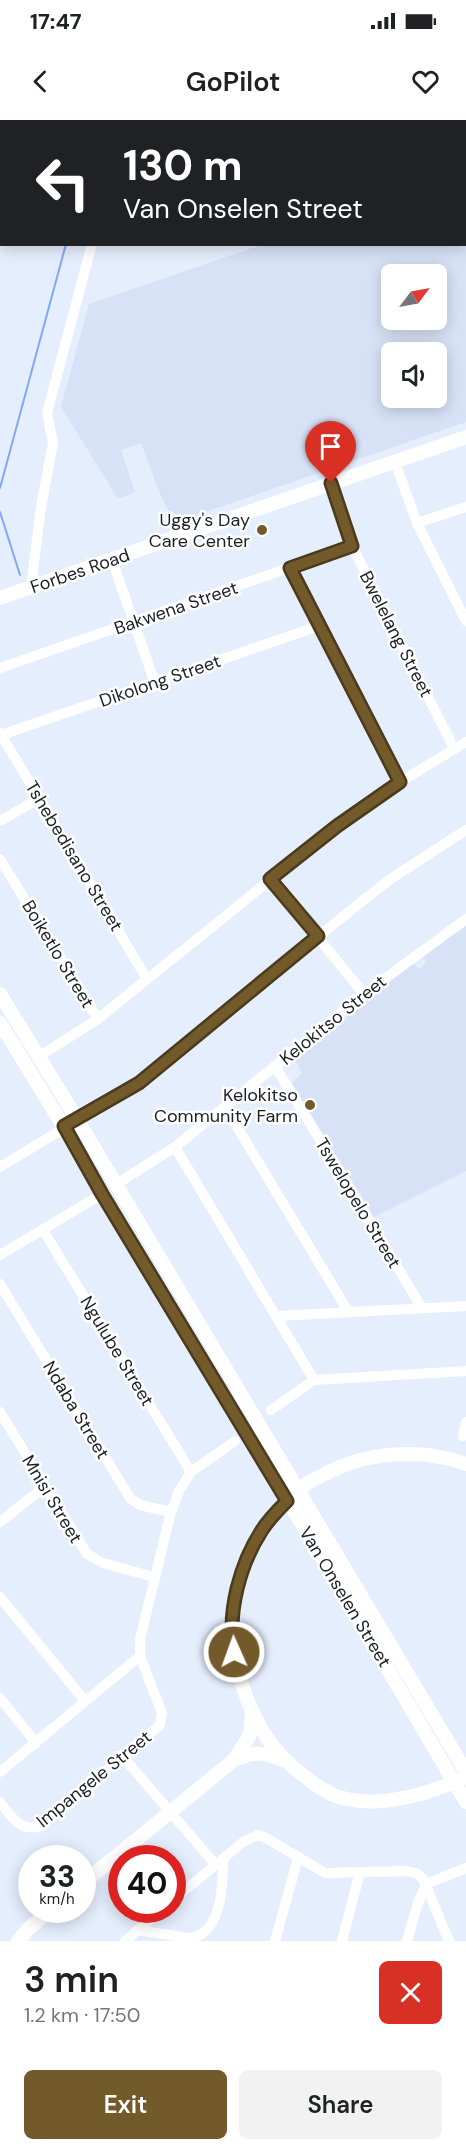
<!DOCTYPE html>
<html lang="en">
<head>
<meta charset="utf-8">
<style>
  body { margin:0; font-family:"DM Sans",sans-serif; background:#f2f2f2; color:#202124; height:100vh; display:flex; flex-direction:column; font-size:22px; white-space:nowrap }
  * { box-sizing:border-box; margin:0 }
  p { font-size:20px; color:#757577 }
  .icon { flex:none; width:33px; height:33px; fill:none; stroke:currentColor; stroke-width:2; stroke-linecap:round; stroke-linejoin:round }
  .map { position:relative; height:1821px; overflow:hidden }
  .details { display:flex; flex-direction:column; background:#fff; flex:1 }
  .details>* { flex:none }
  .hud { position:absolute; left:0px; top:0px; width:466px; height:126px; box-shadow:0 3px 15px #0003; background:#202124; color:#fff; overflow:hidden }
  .needle { width:39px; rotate:58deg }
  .tools { position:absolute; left:381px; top:144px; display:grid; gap:12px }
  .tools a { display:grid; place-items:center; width:66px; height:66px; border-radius:9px; background:#fff; box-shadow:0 3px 15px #0003; font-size:30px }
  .speed { position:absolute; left:18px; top:1725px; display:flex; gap:12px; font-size:30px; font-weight:700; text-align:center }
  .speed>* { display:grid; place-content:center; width:78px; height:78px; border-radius:50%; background:#fff; box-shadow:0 3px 15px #0003; line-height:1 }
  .speed small { font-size:15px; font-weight:400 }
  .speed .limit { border:9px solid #d22; background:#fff; color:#111 }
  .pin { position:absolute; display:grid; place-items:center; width:51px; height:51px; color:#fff; margin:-62px -26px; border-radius:50% 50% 50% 0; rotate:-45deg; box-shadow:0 0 6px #0007 }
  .pin .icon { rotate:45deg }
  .me { position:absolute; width:66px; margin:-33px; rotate:358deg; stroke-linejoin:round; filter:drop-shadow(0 0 4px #0008) }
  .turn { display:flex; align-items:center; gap:21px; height:126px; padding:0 24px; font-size:27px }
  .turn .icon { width:78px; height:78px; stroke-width:2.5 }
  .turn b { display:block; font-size:42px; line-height:51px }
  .round { display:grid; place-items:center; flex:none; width:63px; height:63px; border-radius:9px; background:#f2f2f2 }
  .headline { display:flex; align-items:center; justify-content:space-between; height:102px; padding:0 24px }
  h1 { font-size:36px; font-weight:600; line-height:45px }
  .action { display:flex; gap:12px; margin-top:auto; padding:12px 24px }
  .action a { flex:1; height:69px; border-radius:9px; background:#735a2b; color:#fff; font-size:24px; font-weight:600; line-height:69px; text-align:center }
  .action a+a { background:#f2f2f2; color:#202124 }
  .status { display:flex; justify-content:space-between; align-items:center; height:42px; padding:0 30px; background:#fff; direction:ltr }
  .status svg { height:16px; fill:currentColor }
  header { display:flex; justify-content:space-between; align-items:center; height:78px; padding:0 24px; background:#fff; font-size:27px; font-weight:600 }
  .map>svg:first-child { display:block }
  .built { fill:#d7e2f7; fill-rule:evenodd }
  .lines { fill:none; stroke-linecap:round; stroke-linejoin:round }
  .stream { stroke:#7fa9f4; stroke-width:2 }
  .street { stroke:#fff; stroke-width:10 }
  .secondary { stroke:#fff; stroke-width:14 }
  .route-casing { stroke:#4b3a1c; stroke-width:15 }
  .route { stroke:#735a2b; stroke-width:10 }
  .poi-dot { fill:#735a2b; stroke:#fff; stroke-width:2 }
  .labels { text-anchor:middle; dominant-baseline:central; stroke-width:5; stroke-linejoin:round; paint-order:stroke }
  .poi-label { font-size:18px; fill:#1c2026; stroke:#fff; text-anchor:end }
  .street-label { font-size:18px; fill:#1c2026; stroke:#fff }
</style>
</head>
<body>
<div class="status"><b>17:47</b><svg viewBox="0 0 49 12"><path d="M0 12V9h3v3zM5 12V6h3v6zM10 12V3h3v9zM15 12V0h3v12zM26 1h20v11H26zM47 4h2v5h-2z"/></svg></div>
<header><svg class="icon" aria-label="back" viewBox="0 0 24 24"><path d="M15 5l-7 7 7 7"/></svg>GoPilot<svg class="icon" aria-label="heart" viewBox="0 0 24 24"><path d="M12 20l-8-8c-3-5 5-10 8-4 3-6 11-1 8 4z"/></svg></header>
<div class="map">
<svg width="466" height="1821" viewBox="0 0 466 1821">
  <rect width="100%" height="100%" fill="#e5eefd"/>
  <g class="built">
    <path d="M466 53V302L174 403 160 374 141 323 121 330 135 372 118 379 61 287 89 184 261 125 465 124ZM392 154H436V200H392ZM436 232V278H392V232Z"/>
    <path d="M466 806V1051L374 1097 292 963 302 953 295 940 409 846 414 844 419 849 426 843 423 837 426 833Z"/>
  </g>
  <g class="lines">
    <g class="stream">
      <path d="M78 2V0"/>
      <path d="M0 368 66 124"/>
      <path d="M0 392 20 455"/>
    </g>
    <g class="street">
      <path d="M378 0V2"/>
      <path d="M25 2 26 0"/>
      <path d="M119 2V0"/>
      <path d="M465 18H466"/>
      <path d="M0 44 2 43"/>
      <path d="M395 342 417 403 466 501"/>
      <path d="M331 363 352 426 454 628"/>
      <path d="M417 403 466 387"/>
      <path d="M112 440 155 563"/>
      <path d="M290 449 400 662"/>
      <path d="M31 467 41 387 53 323 47 293 92 124"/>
      <path d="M0 548 352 426"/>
      <path d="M0 613 147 859"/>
      <path d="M1 615 319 506"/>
      <path d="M0 701 40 678"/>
      <path d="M0 739 98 899"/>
      <path d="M270 759 364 874"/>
      <path d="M38 937 98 899 337 706 400 662 466 622"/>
      <path d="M275 946 422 1188"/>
      <path d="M225 987 348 1191"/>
      <path d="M175 1027 314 1260"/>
      <path d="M0 1047 139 963 361 782 392 758 466 710"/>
      <path d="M115 1065 175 1027 364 874 466 799"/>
      <path d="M43 1110 191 1352"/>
      <path d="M0 1135 102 1074"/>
      <path d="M0 1164 130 1378 140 1385 171 1392"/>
      <path d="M277 1196 466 1186"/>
      <path d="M271 1290 314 1260 466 1251"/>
      <path d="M0 1292 87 1434 103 1443 154 1457"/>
      <path d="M463 1316 466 1302"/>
      <path d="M0 1402 44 1367"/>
      <path d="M0 1477 85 1581"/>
      <path d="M0 1578 36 1623"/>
      <path d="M123 1637 216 1745"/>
      <path d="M0 1652 140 1536"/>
      <path d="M0 1682C11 1696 20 1713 40 1706L160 1605 162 1593 140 1536V1519L171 1392 179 1371 191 1352 235 1321"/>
      <path d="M172 1781 243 1722 258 1715 266 1718 325 1753 407 1751 418 1754 423 1759 449 1821"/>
      <path d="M137 1810 188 1818C222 1816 223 1765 223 1739"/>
      <path d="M125 1821 162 1790"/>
      <path d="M275 1821 298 1738"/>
      <path d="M342 1821 360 1752"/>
      <path d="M407 1821 417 1786 426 1764 466 1748"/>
    </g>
    <g class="secondary">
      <path d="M0 478 466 317"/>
      <path d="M0 874 77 999 466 1652"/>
      <path d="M0 903 75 1025 102 1074 314 1424 466 1682"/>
      <path d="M234 1640C254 1631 262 1632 283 1640"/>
      <path d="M461 1659C427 1674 385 1687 347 1679 327 1676 308 1659 293 1647 270 1628 256 1603 246 1576 218 1501 237 1423 298 1370 308 1361 321 1356 333 1350 373 1331 425 1329 466 1344"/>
      <path d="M82 1764 234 1640 250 1615 252 1592"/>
      <path d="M18 1821 28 1809 51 1790"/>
    </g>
  </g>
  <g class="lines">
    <defs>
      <path id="route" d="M234 1532C227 1491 240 1444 262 1410 269 1399 278 1390 287 1381L102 1074 64 1006 139 963 318 816 270 759 337 706 400 662 290 448 352 426 331 363"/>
    </defs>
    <use href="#route" class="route-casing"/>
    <use href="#route" class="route"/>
  </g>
  <g class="poi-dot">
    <circle cx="262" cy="410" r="6"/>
    <circle cx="310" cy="985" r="6"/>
  </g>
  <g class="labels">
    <g class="poi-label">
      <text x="250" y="400">Uggy's Day<tspan x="250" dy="21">Care Center</tspan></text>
      <text x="298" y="975">Kelokitso<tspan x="298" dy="21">Community Farm</tspan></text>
    </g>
    <g class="street-label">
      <text transform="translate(80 451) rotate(-19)">Forbes Road</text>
      <text transform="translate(176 488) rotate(-19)">Bakwena Street</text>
      <text transform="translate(396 514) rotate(63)">Bwelelang Street</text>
      <text transform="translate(160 561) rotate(-19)">Dikolong Street</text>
      <text transform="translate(74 736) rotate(59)">Tshebedisano Street</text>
      <text transform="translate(58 834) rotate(59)">Boiketlo Street</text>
      <text transform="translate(333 900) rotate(-39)">Kelokitso Street</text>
      <text transform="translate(358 1083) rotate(59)">Tswelopelo Street</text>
      <text transform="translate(117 1231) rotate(59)">Ngulube Street</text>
      <text transform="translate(76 1290) rotate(59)">Ndaba Street</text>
      <text transform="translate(52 1379) rotate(59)">Mnisi Street</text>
      <text transform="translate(345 1477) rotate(59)">Van Onselen Street</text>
      <text transform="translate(94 1659) rotate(-39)">Impangele Street</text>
    </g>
  </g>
</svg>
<div class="tools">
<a><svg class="needle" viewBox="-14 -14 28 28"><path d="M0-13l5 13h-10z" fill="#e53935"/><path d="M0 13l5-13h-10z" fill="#757577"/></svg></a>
<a><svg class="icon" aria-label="sound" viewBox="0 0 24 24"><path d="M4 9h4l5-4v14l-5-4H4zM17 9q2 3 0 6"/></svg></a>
</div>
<div class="speed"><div>33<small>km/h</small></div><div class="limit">40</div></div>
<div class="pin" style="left:331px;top:363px;background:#d93025"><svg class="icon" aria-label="arrive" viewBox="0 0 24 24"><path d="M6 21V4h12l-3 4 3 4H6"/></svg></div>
<svg class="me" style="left:234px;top:1532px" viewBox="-20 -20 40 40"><circle r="17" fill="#735a2b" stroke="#fff" stroke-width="3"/><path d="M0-11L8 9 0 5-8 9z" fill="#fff"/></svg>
<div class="hud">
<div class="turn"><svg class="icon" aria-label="left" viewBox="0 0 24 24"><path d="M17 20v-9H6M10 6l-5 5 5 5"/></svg><div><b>130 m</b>Van Onselen Street</div></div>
</div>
</div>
<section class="details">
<div class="headline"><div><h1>3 min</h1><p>1.2 km · 17:50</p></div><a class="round" style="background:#d93025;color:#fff"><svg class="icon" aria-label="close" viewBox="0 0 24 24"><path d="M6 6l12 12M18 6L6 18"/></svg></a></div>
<div class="action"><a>Exit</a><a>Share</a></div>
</section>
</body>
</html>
